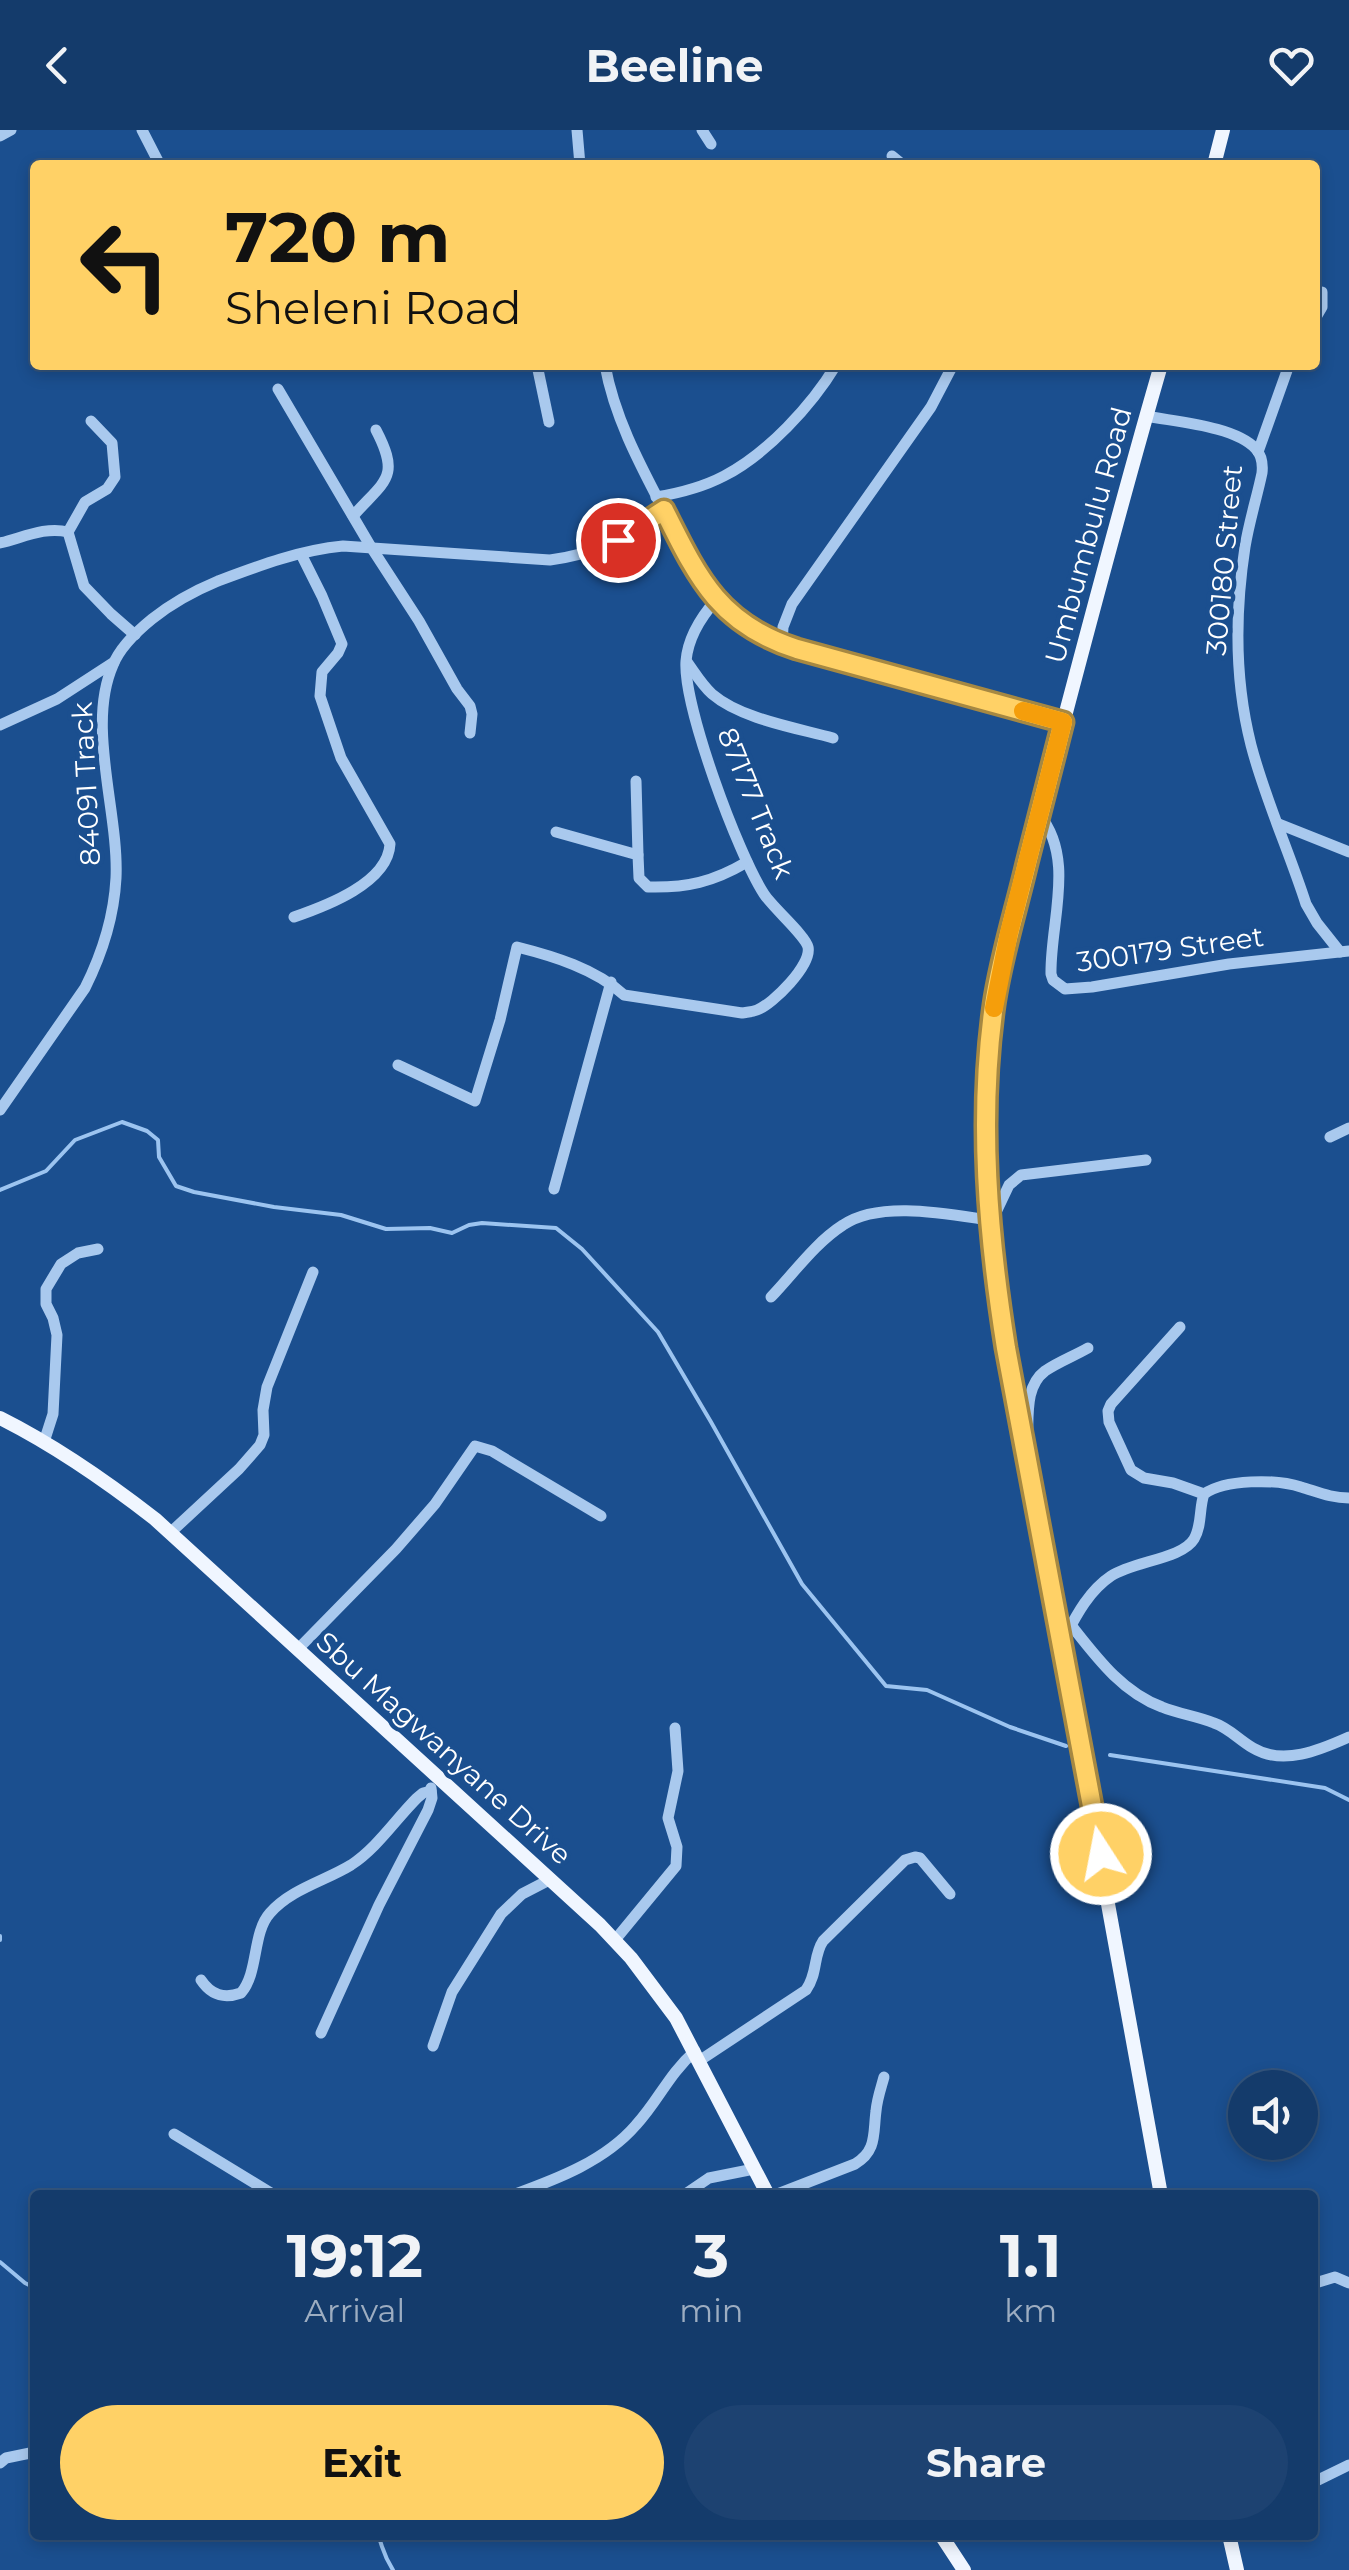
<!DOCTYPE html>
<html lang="en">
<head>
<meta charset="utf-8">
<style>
  body { margin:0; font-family:Montserrat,sans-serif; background:#1d4271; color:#f1f3f6; height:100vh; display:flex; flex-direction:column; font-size:38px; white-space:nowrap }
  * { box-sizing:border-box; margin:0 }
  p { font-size:32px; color:#9dadc1 }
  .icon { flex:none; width:55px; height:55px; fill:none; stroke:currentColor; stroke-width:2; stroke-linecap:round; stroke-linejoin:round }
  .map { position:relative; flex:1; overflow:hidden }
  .drawer { position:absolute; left:30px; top:2060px; width:1288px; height:350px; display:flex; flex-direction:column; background:#143b6b; border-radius:10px; box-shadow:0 5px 15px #0003,0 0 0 2px #33557e }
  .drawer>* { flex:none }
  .banner { position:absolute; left:30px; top:30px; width:1290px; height:210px; border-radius:10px; box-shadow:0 5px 15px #0003,0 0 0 2px #33557e; background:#ffd166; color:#111; overflow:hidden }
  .buttons { position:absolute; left:1228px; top:1940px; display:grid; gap:20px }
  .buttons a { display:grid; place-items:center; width:90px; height:90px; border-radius:50%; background:#143b6b; box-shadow:0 5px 15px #0003,0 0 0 2px #33557e; font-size:50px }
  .pin { position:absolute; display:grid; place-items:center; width:85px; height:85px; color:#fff; margin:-42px; border:5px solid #fff; border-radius:50%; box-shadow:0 2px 10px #0007 }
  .me { position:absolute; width:110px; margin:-55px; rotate:349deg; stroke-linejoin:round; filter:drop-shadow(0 0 8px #0008) }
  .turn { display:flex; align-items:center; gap:35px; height:210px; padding:0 30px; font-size:45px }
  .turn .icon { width:130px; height:130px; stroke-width:2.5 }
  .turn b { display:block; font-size:70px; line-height:85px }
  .eta { display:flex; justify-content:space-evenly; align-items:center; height:170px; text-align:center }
  .eta b { font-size:60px; font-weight:700; line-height:70px }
  .button { display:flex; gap:20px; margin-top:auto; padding:20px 30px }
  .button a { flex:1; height:115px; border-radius:60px; background:#ffd166; color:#111; font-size:40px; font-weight:700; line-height:115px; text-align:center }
  .button a+a { background:#1d4271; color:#f1f3f6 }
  header { display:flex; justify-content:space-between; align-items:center; height:130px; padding:0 30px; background:#143b6b; font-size:45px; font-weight:700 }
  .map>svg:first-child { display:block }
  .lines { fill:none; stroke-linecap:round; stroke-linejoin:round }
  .stream { stroke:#9cc4f0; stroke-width:4 }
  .minor { stroke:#a9c9ee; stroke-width:11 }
  .major { stroke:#f0f6ff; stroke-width:14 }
  .route-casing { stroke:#a68842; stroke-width:25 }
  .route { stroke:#ffd166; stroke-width:18 }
  .slow { stroke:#f59e0b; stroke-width:18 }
  .labels { text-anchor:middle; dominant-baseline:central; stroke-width:9; stroke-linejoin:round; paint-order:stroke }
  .street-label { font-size:28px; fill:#fff; stroke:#1b4f8f }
</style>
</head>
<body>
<header><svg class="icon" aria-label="back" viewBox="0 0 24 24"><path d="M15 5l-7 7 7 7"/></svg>Beeline<svg class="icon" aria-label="heart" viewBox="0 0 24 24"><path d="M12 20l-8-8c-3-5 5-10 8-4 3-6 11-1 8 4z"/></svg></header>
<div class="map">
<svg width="1349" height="2440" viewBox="0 0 1349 2440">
  <rect width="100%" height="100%" fill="#1b4f8f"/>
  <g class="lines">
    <g class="stream">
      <path d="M0 1060 46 1041 75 1010 122 992 147 1001 158 1010 159 1027 176 1056 194 1062 274 1077 341 1085 386 1099 430 1098 452 1103 469 1095 482 1093 556 1098 582 1119 658 1202 711 1292 802 1454 886 1556 927 1560 1010 1597 1066 1616"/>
      <path d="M1110 1625 1325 1658 1349 1670"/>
      <path d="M0 1806V1810"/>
      <path d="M0 2132 25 2153 35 2158"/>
      <path d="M378 2405C384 2421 383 2424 393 2440"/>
    </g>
    <g class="minor">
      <path d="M142 0 160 35"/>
      <path d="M577 0 580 35"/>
      <path d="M702 0 711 14"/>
      <path d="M0 6 11 0"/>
      <path d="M892 26 903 35"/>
      <path d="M1315 189 1322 177V162"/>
      <path d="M537 235 549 292"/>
      <path d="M605 235C615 291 644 342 670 392 685 422 699 454 723 477 744 497 770 510 797 519L1063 592"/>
      <path d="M278 259 371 417 419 491 457 559 470 576 472 584 470 603"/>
      <path d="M1146 286C1176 292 1235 296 1256 319 1262 326 1263 334 1262 343 1257 367 1249 392 1245 417 1235 482 1235 552 1251 615 1265 669 1289 721 1306 774L1317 793 1340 822"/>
      <path d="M1258 322 1289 235"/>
      <path d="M656 367C680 363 703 357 724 346 767 324 812 275 836 235"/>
      <path d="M353 386C385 350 401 348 376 300"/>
      <path d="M68 402 85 372 107 359 115 347 112 313 91 291"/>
      <path d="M0 413C22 408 45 396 68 402L84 456 111 484 135 505"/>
      <path d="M782 514 783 497 792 474 931 277 953 235"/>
      <path d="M687 532C695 543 702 555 712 564 741 589 797 598 833 608"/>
      <path d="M0 595 57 569 114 532"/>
      <path d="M636 651 638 725"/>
      <path d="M1039 684C1076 729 1050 792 1051 844L1053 850 1065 859 1092 857 1229 834 1349 821"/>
      <path d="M1279 694 1349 722"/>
      <path d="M556 702 638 725 639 748 648 757C687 758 713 752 747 732"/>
      <path d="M294 787C326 776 388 753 390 714L341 628 320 566 322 542 338 523 342 514 322 466 301 424"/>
      <path d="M398 935 475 971 500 890 517 817C553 826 596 839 624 865L742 883C747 882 752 882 757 880 773 874 812 835 808 817 805 805 773 778 764 764 738 724 683 576 686 531 688 508 701 487 716 470"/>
      <path d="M0 980 85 858C102 824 114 786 116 748 119 682 86 596 113 535 120 517 136 502 152 489 172 473 194 461 218 451 258 436 300 420 343 416L550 430C600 424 622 406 664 380"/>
      <path d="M1330 1007 1349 998"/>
      <path d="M554 1059 611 852"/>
      <path d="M990 1095 1009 1055 1021 1045 1146 1030"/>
      <path d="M771 1167C794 1143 815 1113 843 1095 879 1070 948 1084 989 1090"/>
      <path d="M1180 1197 1111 1274 1108 1281 1109 1292 1131 1340 1144 1348 1173 1353 1204 1364"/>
      <path d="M44 1312 53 1284 57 1205 53 1188 46 1174V1159L61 1134 78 1123 98 1119"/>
      <path d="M1026 1324C1031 1297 1021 1259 1045 1241 1058 1232 1074 1226 1088 1218"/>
      <path d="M170 1403 239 1339 260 1315 264 1305 263 1280 267 1257 313 1142"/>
      <path d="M1071 1495C1097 1528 1122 1562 1162 1577 1179 1584 1197 1586 1214 1593 1229 1598 1239 1610 1253 1618 1283 1636 1320 1620 1349 1607"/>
      <path d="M1061 1514C1074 1490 1087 1462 1111 1446 1134 1431 1182 1429 1194 1409 1202 1396 1199 1378 1204 1364 1225 1349 1276 1349 1301 1357 1318 1362 1331 1368 1349 1368"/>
      <path d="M298 1519 396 1419 435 1374 475 1316 492 1321 601 1386"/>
      <path d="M615 1810 676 1736 677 1717 668 1688 678 1641 675 1598"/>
      <path d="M201 1850C211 1865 224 1869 241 1863 259 1842 252 1803 270 1783 291 1759 325 1751 351 1735 377 1718 395 1690 417 1668L423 1663 431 1661"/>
      <path d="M321 1903 379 1775 428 1680 432 1668 431 1658"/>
      <path d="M433 1916 452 1862 501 1784 522 1764 551 1749"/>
      <path d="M699 1931 806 1860C818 1843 813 1826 823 1811L905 1730 915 1727 920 1728 950 1764"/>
      <path d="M174 2004 274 2065"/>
      <path d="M513 2065C557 2049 605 2031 636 1995 659 1970 668 1945 695 1921"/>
      <path d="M684 2065 709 2048 754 2039"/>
      <path d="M775 2065 855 2034C877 2021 873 2004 876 1981 877 1969 881 1958 884 1947"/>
      <path d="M1312 2154 1335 2147 1349 2153"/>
      <path d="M0 2333 6 2328 35 2322"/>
      <path d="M1312 2353 1349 2335"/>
    </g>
    <g class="major">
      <path d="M1214 35 1223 0"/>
      <path d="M1161 235C1119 379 1081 525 1043 670 1026 736 1001 812 993 880 970 1086 1017 1282 1055 1483 1092 1677 1127 1871 1161 2065"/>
      <path d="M0 1288C56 1316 106 1351 155 1389L600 1795 631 1828 676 1888 768 2065"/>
      <path d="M941 2405 964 2440"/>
      <path d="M1229 2405 1237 2440"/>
    </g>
  </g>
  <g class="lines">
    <defs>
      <path id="route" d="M618 410 664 380C698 448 719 494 797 519L1063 592C1051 639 1039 686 1027 733 1016 780 1001 827 994 875 978 989 988 1105 1006 1218L1101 1724"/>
    </defs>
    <use href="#route" class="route-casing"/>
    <use href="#route" class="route"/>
    <path class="slow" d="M994 878 1009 803 1063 592 1023 581"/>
  </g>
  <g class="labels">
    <g class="street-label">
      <text transform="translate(1088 405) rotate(-75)">Umbumbulu Road</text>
      <text transform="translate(1224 430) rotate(-85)">300180 Street</text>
      <text transform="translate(86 654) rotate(-93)">84091 Track</text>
      <text transform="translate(756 673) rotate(68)">87177 Track</text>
      <text transform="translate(1170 819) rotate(-8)">300179 Street</text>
      <text transform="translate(444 1618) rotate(42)">Sbu Magwanyane Drive</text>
    </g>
  </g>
</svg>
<div class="buttons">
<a><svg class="icon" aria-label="sound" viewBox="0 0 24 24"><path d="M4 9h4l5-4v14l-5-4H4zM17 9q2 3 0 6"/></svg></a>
</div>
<div class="pin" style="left:618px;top:410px;background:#d93025"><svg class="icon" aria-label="arrive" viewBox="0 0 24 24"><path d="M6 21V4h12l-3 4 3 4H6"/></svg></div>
<svg class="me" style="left:1101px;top:1724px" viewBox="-20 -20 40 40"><circle r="17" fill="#ffd166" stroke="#fff" stroke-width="3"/><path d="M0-11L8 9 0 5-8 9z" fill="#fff"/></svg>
<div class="banner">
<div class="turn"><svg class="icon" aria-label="left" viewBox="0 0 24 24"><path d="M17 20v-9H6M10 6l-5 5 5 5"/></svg><div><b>720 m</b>Sheleni Road</div></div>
</div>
<section class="drawer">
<div class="eta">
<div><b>19:12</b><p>Arrival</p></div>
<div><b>3</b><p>min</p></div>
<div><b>1.1</b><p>km</p></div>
</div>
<div class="button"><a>Exit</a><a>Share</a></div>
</section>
</div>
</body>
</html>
